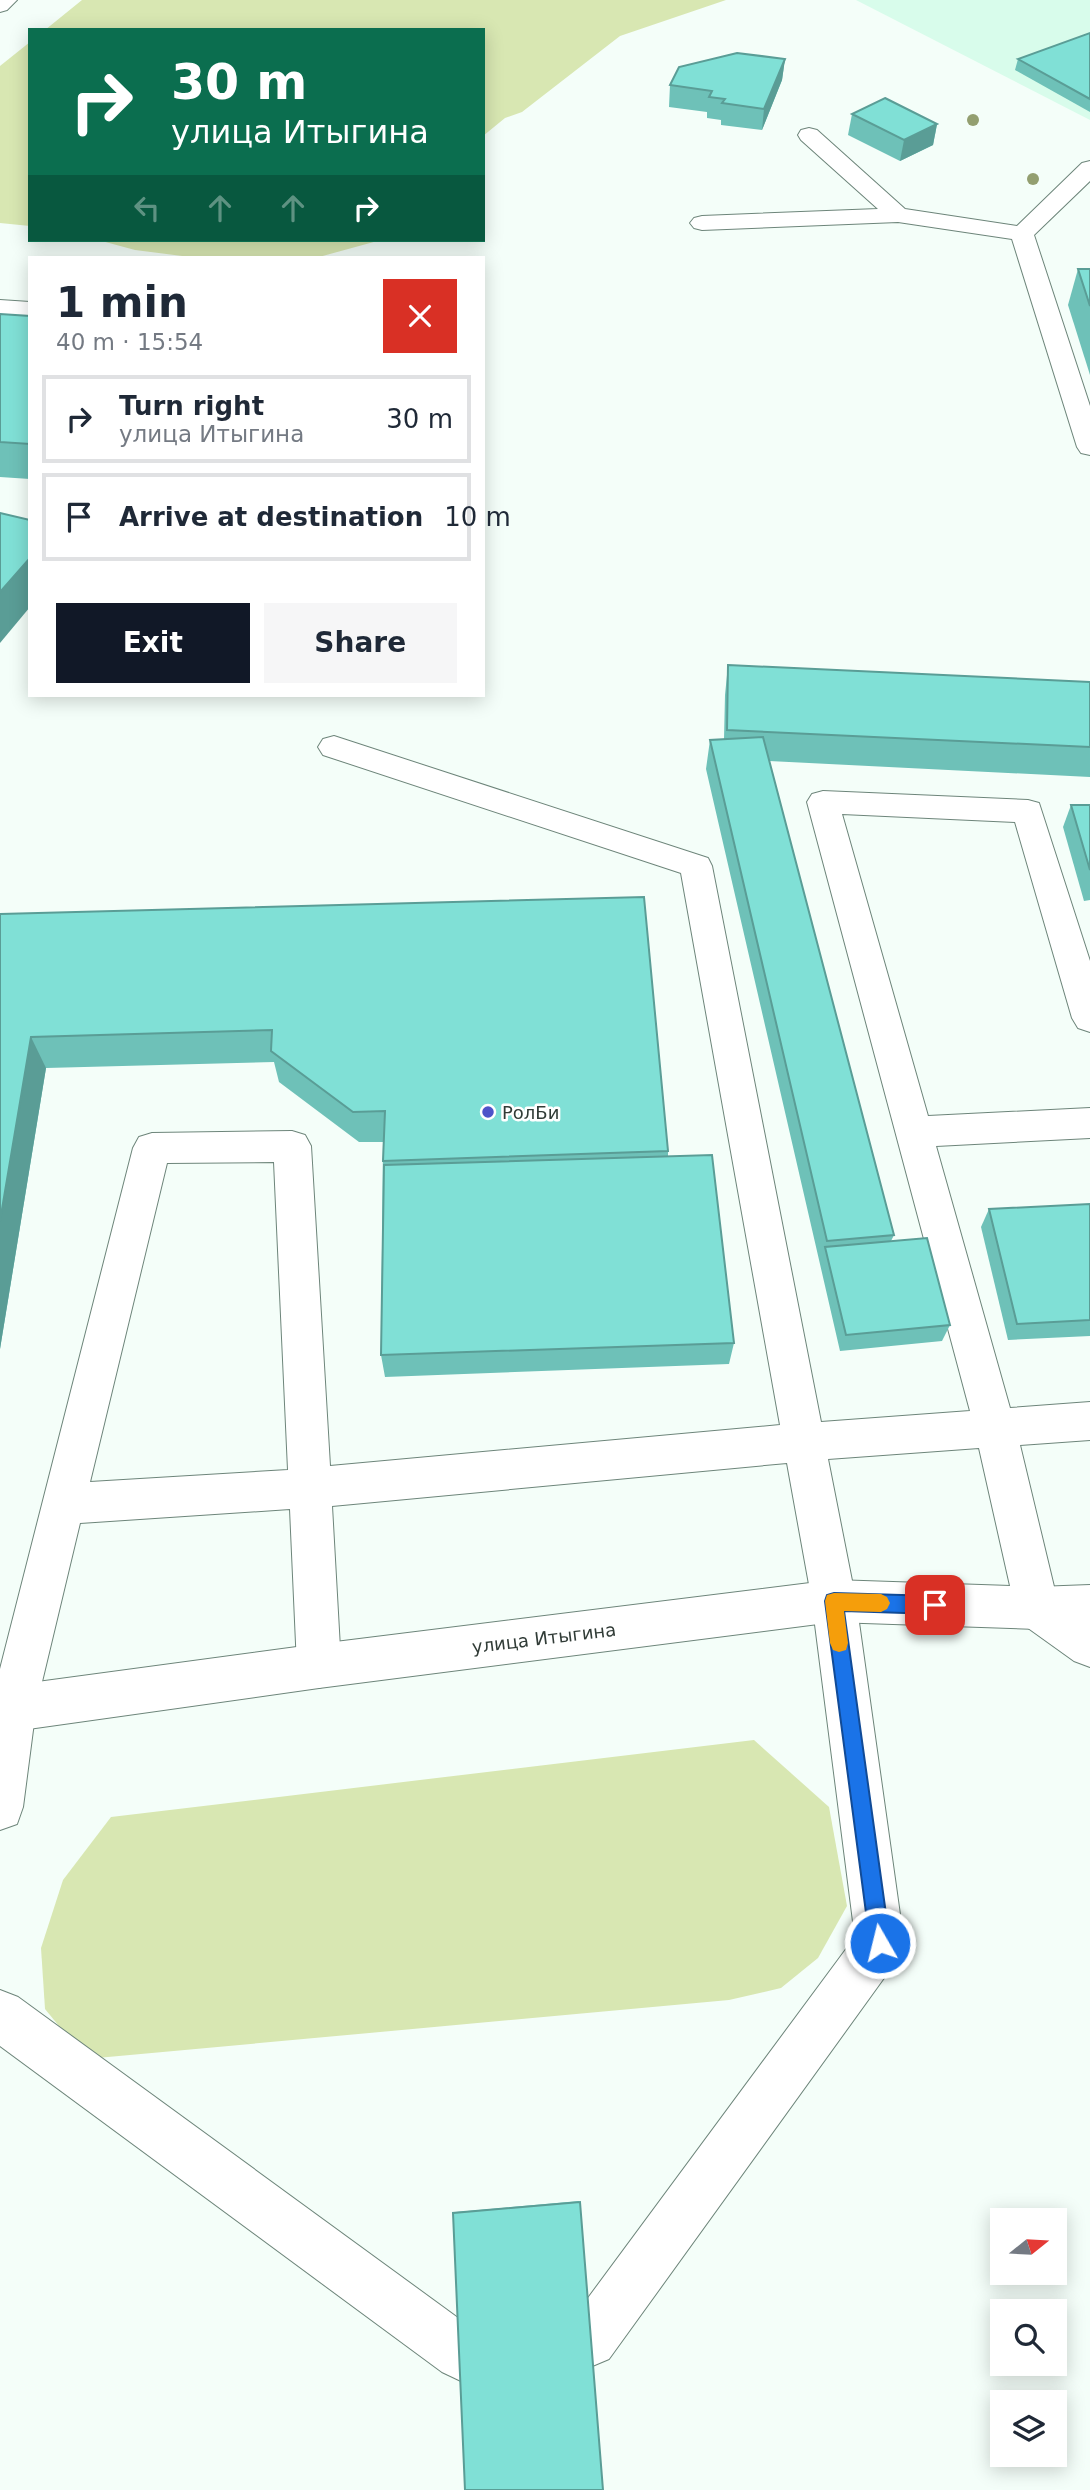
<!DOCTYPE html>
<html lang="en">
<head>
<meta charset="utf-8">
<style>
  body { margin:0; font-family:"DejaVu Sans",sans-serif; background:#f6f6f7; color:#1f2937; height:100vh; display:flex; flex-direction:column; font-size:26px; white-space:nowrap }
  * { box-sizing:border-box; margin:0 }
  p { font-size:23px; color:#747a83 }
  .icon { flex:none; width:38px; height:38px; fill:none; stroke:currentColor; stroke-width:2; stroke-linecap:round; stroke-linejoin:round }
  .map { position:relative; flex:1; overflow:hidden }
  .sheet { position:absolute; left:28px; top:256px; width:457px; height:441px; display:flex; flex-direction:column; background:#fff; border-radius:0px; box-shadow:0 4px 18px #0003 }
  .sheet>* { flex:none }
  .banner { position:absolute; left:28px; top:28px; width:457px; height:214px; border-radius:0px; box-shadow:0 4px 18px #0003; background:#0b6e4f; color:#fff; overflow:hidden }
  .needle { width:46px; rotate:72deg }
  .fabs { position:absolute; left:990px; top:2208px; display:grid; gap:14px }
  .fabs a { display:grid; place-items:center; width:77px; height:77px; border-radius:0px; background:#fff; box-shadow:0 4px 18px #0003; font-size:35px }
  .pin { position:absolute; display:grid; place-items:center; width:60px; height:60px; color:#fff; margin:-30px; border-radius:14px; box-shadow:0 4px 10px #0006 }
  .me { position:absolute; width:77px; margin:-38px; rotate:352deg; stroke-linejoin:round; filter:drop-shadow(0 0 5px #0008) }
  .turn { display:flex; align-items:center; gap:24px; height:147px; padding:0 28px; font-size:32px }
  .turn .icon { width:91px; height:91px; stroke-width:2.5 }
  .turn b { display:block; font-size:49px; line-height:60px }
  .lanes { display:flex; align-items:center; height:66px; padding:0 28px; background:#0003; justify-content:center; gap:35px; direction:ltr }
  .lanes .off { opacity:.35 }
  .round { display:grid; place-items:center; flex:none; width:74px; height:74px; border-radius:0px; background:#f6f6f7 }
  .overview { display:flex; align-items:center; justify-content:space-between; height:119px; padding:0 28px }
  h1 { font-size:42px; font-weight:800; line-height:52px }
  .cta { display:flex; gap:14px; margin-top:auto; padding:14px 28px }
  .cta a { flex:1; height:80px; border-radius:0px; background:#111827; color:#fff; font-size:28px; font-weight:800; line-height:80px; text-align:center }
  .cta a+a { background:#f6f6f7; color:#1f2937 }
  ul { padding:0; list-style:none }
  li { display:flex; align-items:center; gap:21px; height:88px; margin:0 14px 10px; padding:0 14px; border:4px solid #e0e1e3; border-radius:0px }
  li div { flex:1 }
  li b { display:block; font-size:26px }
  li em { font-style:normal }
  .map>svg:first-child { display:block }
  .built { fill:#d8fceb }
  .green { fill:#d8e7b2 }
  .lines { fill:none; stroke-linecap:round; stroke-linejoin:round }
  .minor-casing { stroke:#6d857a; stroke-width:2 }
  .major-casing { stroke:#6d857a; stroke-width:2 }
  .minor { fill:#fff; fill-rule:evenodd }
  .major { fill:#fff; fill-rule:evenodd }
  .tree { fill:#939f70 }
  .wall { fill:#6ec1b8 }
  .shaded-wall { fill:#5a9d96 }
  .building { fill:#80e0d6; stroke:#5a9d96; stroke-width:2 }
  .route { fill:#1a73e8; stroke:#114b97; stroke-width:2 }
  .slow { fill:#f59e0b }
  .poi-dot { fill:#4e53c9; stroke:#fff; stroke-width:2.5 }
  .labels { text-anchor:middle; dominant-baseline:central; stroke-width:5; stroke-linejoin:round; paint-order:stroke }
  .poi-label { font-size:18px; fill:#313c37; stroke:#fff; text-anchor:start }
  .street-label { font-size:18px; fill:#313c37; stroke:#fff }
</style>
</head>
<body>
<div class="map">
<svg width="1090" height="2490" viewBox="0 0 1090 2490">
  <rect width="100%" height="100%" fill="#f4fef9"/>
  <path class="built" d="M856 0H1090V120Z"/>
  <g class="green">
    <path d="M82 0H726L620 36 522 112 505 118 483 136V30H45Z"/>
    <path d="M30 42V226L0 223V66Z"/>
    <path d="M98 240H381L319 257H190L135 250Z"/>
    <path d="M754 1740 829 1807 847 1906 818 1958 781 1988 729 2000 86 2059 45 2009 41 1948 63 1880 111 1817Z"/>
  </g>
  <g class="lines">
    <defs>
      <g id="minor">
        <path d="M0 0H17L7 10 0 12Z"/>
        <path d="M809 128 817 130 905 209 1017 226 1082 163 1090 161V181L1034 235 1090 406V455L1081 453 1077 447 1012 239 898 222 702 230 694 228 690 223 694 218 702 216 878 209 801 140 798 135 801 130Z"/>
        <path d="M0 300 30 302V316L0 314Z"/>
        <path d="M334 736 708 858 712 866 821 1422 970 1411 807 802 812 794 823 791 1028 800 1039 803 1090 961V1032L1078 1028 1072 1018 1015 822 842 814 928 1116 1090 1108V1138L936 1146 1010 1408 1090 1402V1440L1020 1445 1056 1595 1090 1619V1667L1074 1661 1021 1623 1015 1608 979 1448 828 1459 856 1601 904 1943 897 1960 609 2359 590 2367 571 2359 563 2340 571 2321 855 1937 812 1601 787 1463 332 1506 341 1666 335 1682 319 1688 303 1682 297 1666 290 1509 80 1523 36 1707 23 1807 17 1824 0 1830V1669L133 1148 139 1137 152 1133 292 1131 305 1135 311 1146 330 1466 780 1425 681 873 323 755 318 747 323 739ZM274 1162 288 1470 90 1482 167 1163Z"/>
        <path d="M0 1990 18 1997 480 2334 489 2353 480 2372 461 2381 442 2372 0 2046Z"/>
      </g>
      <path id="major" d="M834 1580 1037 1587 1090 1585V1627L1037 1629 834 1622 319 1688 0 1733V1687L319 1644Z"/>
    </defs>
    <use href="#minor" class="minor-casing"/>
    <use href="#major" class="major-casing"/>
    <use href="#minor" class="minor"/>
    <use href="#major" class="major"/>
  </g>
  <g class="tree">
    <circle cx="973" cy="120" r="6"/>
    <circle cx="1033" cy="179" r="6"/>
  </g>
  <g class="wall">
    <path d="M1090 33V112L1015 70 1018 59Z"/>
    <path d="M785 59 782 80 762 130 721 125V120L707 118V112L669 107 670 85Z"/>
    <path d="M852 114 937 124 933 145 900 161 848 135Z"/>
    <path d="M1078 269H1090V375L1068 305Z"/>
    <path d="M0 314 30 316V479L0 477Z"/>
    <path d="M728 665 1090 682V777L769 761 894 1235 891 1241 950 1325 942 1341 840 1351 706 769 710 740 724 739 725 695Z"/>
    <path d="M1071 805H1090V900L1084 901 1063 827Z"/>
    <path d="M0 914 668 1151V1156L734 1343 729 1364 385 1377 381 1355 383 1142H359L279 1082 274 1062 46 1068 0 1349Z"/>
    <path d="M1090 1204V1336L1008 1340 981 1227 989 1209Z"/>
    <path d="M579 2201 580 2202 453 2213 456 2212Z"/>
  </g>
  <g class="shaded-wall">
    <path d="M785 59 782 80 762 130 764 109Z"/>
    <path d="M937 124 933 145 900 161 904 140Z"/>
    <path d="M30 558V607L0 643V592Z"/>
    <path d="M31 1037 46 1068 0 1349V1221Z"/>
  </g>
  <g class="building">
    <path d="M1090 33V99L1018 59Z"/>
    <path d="M737 53 785 59 764 109 722 103 725 99 709 97 712 91 670 85 679 67Z"/>
    <path d="M885 98 937 124 904 140 852 114Z"/>
    <path d="M1078 269H1090V306Z"/>
    <path d="M0 314 30 316V444L0 442Z"/>
    <path d="M0 513 30 520V558L0 592Z"/>
    <path d="M728 665 1090 682V747L727 730Z"/>
    <path d="M763 737 894 1235 827 1241 710 740Z"/>
    <path d="M1071 805H1090V870Z"/>
    <path d="M644 897 668 1151 383 1161 385 1111 353 1112 271 1051 272 1030 31 1037 0 1221V914Z"/>
    <path d="M712 1155 734 1343 381 1355 384 1165Z"/>
    <path d="M1090 1204V1320L1017 1324 989 1209Z"/>
    <path d="M927 1238 950 1325 846 1335 825 1247Z"/>
    <path d="M580 2202 603 2490H465L453 2213Z"/>
  </g>
  <path class="route" d="M834 1593 935 1596 942 1599 944 1605 942 1611 935 1614 844 1611 890 1943 887 1951 880 1953 873 1951 870 1943 825 1601 827 1595Z"/>
  <path class="slow" d="M834 1593 881 1594 887 1597 890 1603 887 1609 881 1612 844 1611 848 1643 846 1650 839 1652 833 1650 830 1643 825 1601 827 1595Z"/>
  <circle class="poi-dot" cx="488" cy="1112" r="7"/>
  <g class="labels">
    <g class="poi-label">
      <text x="502" y="1112">РолБи</text>
    </g>
    <g class="street-label">
      <text transform="translate(544 1638) rotate(-7)">улица Итыгина</text>
    </g>
  </g>
</svg>
<div class="fabs">
<a><svg class="needle" viewBox="-14 -14 28 28"><path d="M0-13l5 13h-10z" fill="#e53935"/><path d="M0 13l5-13h-10z" fill="#747a83"/></svg></a>
<a><svg class="icon" aria-label="search" viewBox="0 0 24 24"><circle cx="10" cy="10" r="6"/><path d="M15 15l6 6"/></svg></a>
<a><svg class="icon" aria-label="layers" viewBox="0 0 24 24"><path d="M12 4l9 5-9 5-9-5zM3 14l9 5 9-5"/></svg></a>
</div>
<div class="pin" style="left:935px;top:1605px;background:#d93025"><svg class="icon" aria-label="arrive" viewBox="0 0 24 24"><path d="M6 21V4h12l-3 4 3 4H6"/></svg></div>
<svg class="me" style="left:880px;top:1943px" viewBox="-20 -20 40 40"><circle r="17" fill="#1a73e8" stroke="#fff" stroke-width="3"/><path d="M0-11L8 9 0 5-8 9z" fill="#fff"/></svg>
<div class="banner">
<div class="turn"><svg class="icon" aria-label="right" viewBox="0 0 24 24"><path d="M7 20v-9h11M14 6l5 5-5 5"/></svg><div><b>30 m</b>улица Итыгина</div></div>
<div class="lanes"><svg class="icon off" aria-label="left" viewBox="0 0 24 24"><path d="M17 20v-9H6M10 6l-5 5 5 5"/></svg><svg class="icon off" aria-label="ahead" viewBox="0 0 24 24"><path d="M12 20V5M6 11l6-6 6 6"/></svg><svg class="icon off" aria-label="ahead" viewBox="0 0 24 24"><path d="M12 20V5M6 11l6-6 6 6"/></svg><svg class="icon" aria-label="right" viewBox="0 0 24 24"><path d="M7 20v-9h11M14 6l5 5-5 5"/></svg></div>
</div>
<section class="sheet">
<div class="overview"><div><h1>1 min</h1><p>40 m · 15:54</p></div><a class="round" style="background:#d93025;color:#fff"><svg class="icon" aria-label="close" viewBox="0 0 24 24"><path d="M6 6l12 12M18 6L6 18"/></svg></a></div>
<ul>
<li><svg class="icon" aria-label="right" viewBox="0 0 24 24"><path d="M7 20v-9h11M14 6l5 5-5 5"/></svg><div><b>Turn right</b><p>улица Итыгина</p></div><em>30 m</em></li>
<li><svg class="icon" aria-label="arrive" viewBox="0 0 24 24"><path d="M6 21V4h12l-3 4 3 4H6"/></svg><div><b>Arrive at destination</b></div><em>10 m</em></li>
</ul>
<div class="cta"><a>Exit</a><a>Share</a></div>
</section>
</div>
</body>
</html>
